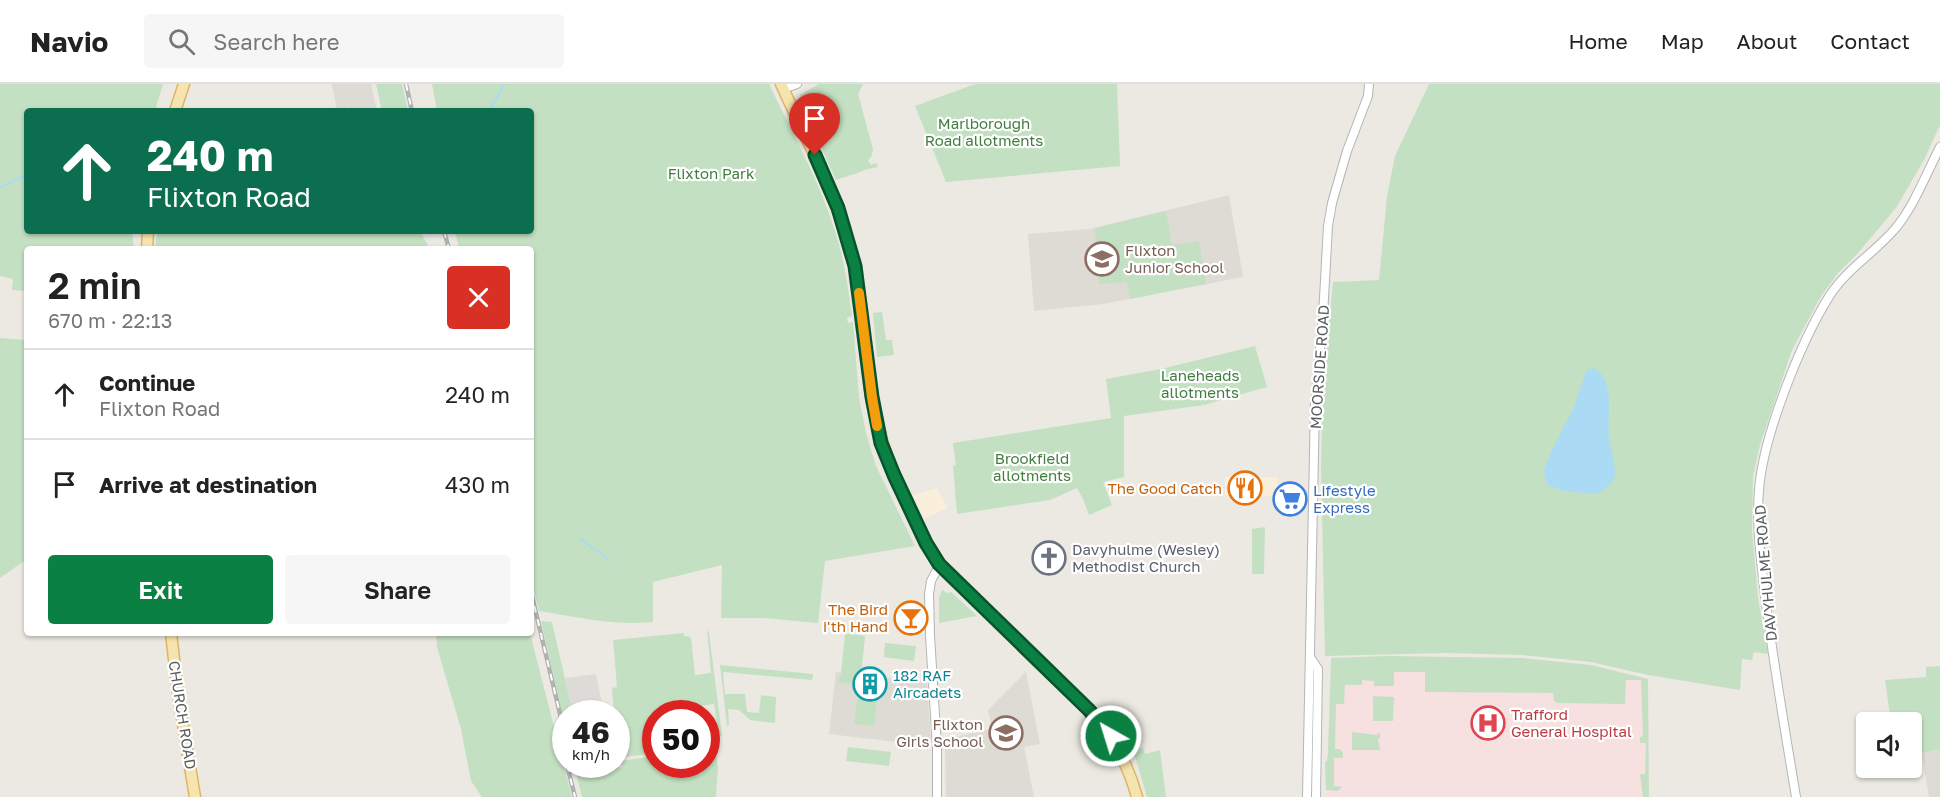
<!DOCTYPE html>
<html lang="en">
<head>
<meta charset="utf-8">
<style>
  body { margin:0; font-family:"Golos Text",sans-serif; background:#f6f6f6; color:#222; height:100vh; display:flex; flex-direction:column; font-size:22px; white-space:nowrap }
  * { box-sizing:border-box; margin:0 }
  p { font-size:20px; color:#767676 }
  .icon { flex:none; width:33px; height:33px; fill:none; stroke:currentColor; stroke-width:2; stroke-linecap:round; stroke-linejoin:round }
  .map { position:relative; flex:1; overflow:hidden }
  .drawer { position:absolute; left:24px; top:162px; width:510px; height:390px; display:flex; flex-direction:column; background:#fff; border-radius:6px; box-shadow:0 2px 4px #0004 }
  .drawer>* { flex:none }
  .guide { position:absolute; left:24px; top:24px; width:510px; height:126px; border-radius:6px; box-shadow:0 2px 4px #0004; background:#0b6e4f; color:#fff; overflow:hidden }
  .tools { position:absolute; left:1856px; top:628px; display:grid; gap:12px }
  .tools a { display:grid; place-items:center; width:66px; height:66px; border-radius:6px; background:#fff; box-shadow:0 2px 4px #0004; font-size:30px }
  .speed { position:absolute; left:552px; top:616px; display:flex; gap:12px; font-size:30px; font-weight:700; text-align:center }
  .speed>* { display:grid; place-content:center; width:78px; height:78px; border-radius:50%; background:#fff; box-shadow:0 2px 4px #0004; line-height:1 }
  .speed small { font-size:15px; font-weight:400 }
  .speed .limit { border:9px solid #d22; background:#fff; color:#111 }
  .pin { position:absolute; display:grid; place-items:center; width:51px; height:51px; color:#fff; margin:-62px -26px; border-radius:50% 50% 50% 0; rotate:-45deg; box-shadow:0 0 6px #0007 }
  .pin .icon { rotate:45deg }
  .me { position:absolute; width:66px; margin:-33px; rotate:321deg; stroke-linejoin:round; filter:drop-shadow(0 0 4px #0008) }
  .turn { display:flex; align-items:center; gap:21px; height:126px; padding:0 24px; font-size:27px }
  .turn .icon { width:78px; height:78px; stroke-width:2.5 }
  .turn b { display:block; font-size:42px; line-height:51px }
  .round { display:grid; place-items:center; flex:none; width:63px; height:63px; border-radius:6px; background:#f6f6f6 }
  .overview { display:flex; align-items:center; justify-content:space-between; height:102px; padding:0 24px }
  h1 { font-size:36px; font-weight:600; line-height:45px }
  .primary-button { display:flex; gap:12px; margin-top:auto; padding:12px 24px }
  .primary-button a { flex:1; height:69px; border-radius:6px; background:#0b8043; color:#fff; font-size:24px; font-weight:600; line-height:69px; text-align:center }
  .primary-button a+a { background:#f6f6f6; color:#222 }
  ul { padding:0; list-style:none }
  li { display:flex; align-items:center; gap:18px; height:90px; padding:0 24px; border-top:2px solid #e0e0e0 }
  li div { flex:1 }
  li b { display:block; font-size:22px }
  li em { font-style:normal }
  header { display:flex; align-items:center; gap:36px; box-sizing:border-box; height:84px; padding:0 30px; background:#fff; border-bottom:2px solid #e0e0e0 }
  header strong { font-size:28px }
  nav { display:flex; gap:33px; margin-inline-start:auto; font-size:21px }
  .search { width:420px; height:54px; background:#f6f6f6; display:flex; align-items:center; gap:15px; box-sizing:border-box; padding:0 21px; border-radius:6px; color:#767676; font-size:22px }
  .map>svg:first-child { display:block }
  .commercial { fill:#f9efda }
  .industrial { fill:#dddbd7 }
  .education { fill:#dedad4 }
  .medical { fill:#f7e0e0 }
  .green { fill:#c4e0c2 }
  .water { fill:#aadaf4 }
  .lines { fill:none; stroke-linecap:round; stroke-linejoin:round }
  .stream { stroke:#aadaf4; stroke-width:2 }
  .minor-casing { stroke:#b3b5b8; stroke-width:10 }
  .major-casing { stroke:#e0b467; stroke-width:13 }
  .minor { stroke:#fff; stroke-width:8 }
  .major { stroke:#f5e4ae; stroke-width:10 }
  .rail-casing { stroke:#b0b1b1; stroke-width:4.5 }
  .rail { stroke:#fff; stroke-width:2; stroke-dasharray:7; stroke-linecap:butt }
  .route-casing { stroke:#07532c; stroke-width:15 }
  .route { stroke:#0b8043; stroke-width:10 }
  .slow { stroke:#f59e0b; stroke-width:10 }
  .labels { text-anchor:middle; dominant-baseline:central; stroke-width:4.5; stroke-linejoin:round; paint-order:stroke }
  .park-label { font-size:15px; fill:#407d3e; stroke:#fff }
  .education-label { font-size:15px; fill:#785e54; stroke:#fff; text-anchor:start }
  .street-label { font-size:15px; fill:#5b5e61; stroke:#fff }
  .food-label { font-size:15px; fill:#c56008; stroke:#fff; text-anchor:end }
  .shop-label { font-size:15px; fill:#366cbe; stroke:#fff; text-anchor:start }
  .worship-label { font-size:15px; fill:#5b616d; stroke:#fff; text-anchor:start }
  .culture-label { font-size:15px; fill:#0d838f; stroke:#fff; text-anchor:start }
  .health-label { font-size:15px; fill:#be3a42; stroke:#fff; text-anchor:start }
</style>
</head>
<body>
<header>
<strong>Navio</strong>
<div class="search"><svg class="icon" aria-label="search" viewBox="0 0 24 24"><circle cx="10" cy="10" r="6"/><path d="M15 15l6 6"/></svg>Search here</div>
<nav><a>Home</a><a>Map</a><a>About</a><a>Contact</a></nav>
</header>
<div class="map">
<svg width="1940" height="713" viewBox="0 0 1940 713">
  <rect width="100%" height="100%" fill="#ece9e2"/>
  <g class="commercial">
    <path d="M1225 393H1277V412L1225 411Z"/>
    <path d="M937 404 947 424 924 435 913 411Z"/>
  </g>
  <path class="industrial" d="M596 590 604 630H573L565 594Z"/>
  <g class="education">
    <path d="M332 0H371L377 27H355L348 23 337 27Z"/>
    <path d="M1229 111 1243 193 1103 220 1034 227 1028 150 1090 145Z"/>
    <path d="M836 588 927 598 931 662 829 650Z"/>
    <path d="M1026 588 1040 660 1024 663 1034 713H946L945 655 992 645 988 626Z"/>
    <path d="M1940 665V713H1929L1923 678 1919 670Z"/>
  </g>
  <path class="medical" d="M1387 572 1522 574 1591 581 1648 595 1649 713H1328V707L1325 705V678L1327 677 1328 668 1331 574Z"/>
  <g class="green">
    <path d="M0 0H163L155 27H27V147H132L134 165H27V207L12 206 13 195 0 192Z"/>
    <path d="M376 0H402L408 27H382Z"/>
    <path d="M432 0H769C792 48 819 96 835 147 844 174 848 203 852 232L847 234 848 239 853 238 859 313 866 349 876 382 915 462 825 477 818 539 763 534H721L722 481 653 498V538C613 542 577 533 539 527L531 496V165H459L455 147H531V27H437Z"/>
    <path d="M819 0H863L858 10 873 65 872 71 868 77 871 81 876 79 878 83 863 86V87L836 96 805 28 800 11Z"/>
    <path d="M975 0H1117L1120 82 946 98 915 22Z"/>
    <path d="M1429 0H1940V41L1924 76 1896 124 1858 169 1839 188 1821 212 1792 266 1760 361 1753 392 1752 446 1758 514 1768 570 1754 568 1752 576 1742 575 1740 606 1648 591 1591 578 1522 571 1446 569 1325 572 1321 381 1323 307 1333 198 1379 196 1387 112 1395 72Z"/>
    <path d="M1166 127 1172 161 1199 157 1206 200 1130 215 1127 198 1099 200 1095 144Z"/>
    <path d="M157 147H420L430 165H155Z"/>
    <path d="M882 228 886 256H892L894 271 877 273 873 229Z"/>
    <path d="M0 254 27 256V475L0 494Z"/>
    <path d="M1255 262 1267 303 1204 321 1124 332V393L1103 398 1112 421 1089 431 1083 415 1077 404 1050 416 957 430 953 382 956 381 953 359 1111 334 1106 295 1161 285Z"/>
    <path d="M1265 443 1264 490H1252V445Z"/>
    <path d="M942 506 947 509 951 508 977 532 939 539V514Z"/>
    <path d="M541 537 552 538 573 630H566L565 643Z"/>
    <path d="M707 546 709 549 722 651 719 654 714 620 699 622V630H656V681H706L707 672 716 671 718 683 716 713H582L574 681H584L586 688 623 683 620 680V677L649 673V670L624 673 620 632 614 630 612 604 617 603 613 556 684 549V552H688L691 554 695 591 711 589Z"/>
    <path d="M436 549H530L572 713H482L471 697 461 645 437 563Z"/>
    <path d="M845 549 865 552 860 602 837 598 841 590Z"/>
    <path d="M885 559 916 562 914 577 884 573Z"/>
    <path d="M1387 572 1522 574 1591 581 1648 595 1649 713H1643L1640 690H1645L1646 659H1640V653L1643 652 1641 596H1626L1625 620 1557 619 1554 616 1553 609 1425 608V588H1394V602H1374V597L1362 596V601H1345L1344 620H1336L1335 665H1340L1343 669V674H1334V702L1342 703 1338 707 1326 706 1325 678 1327 677 1328 668 1331 574Z"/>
    <path d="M720 581 813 590 812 596 723 588 725 610H745L747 628 759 629 761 611 776 613 775 639 750 636 739 626 728 625 729 641 727 642Z"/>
    <path d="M1940 582V665L1919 670 1911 663V639H1891L1885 596 1926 593V583Z"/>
    <path d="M859 606 878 609 874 642 854 640Z"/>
    <path d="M1373 612 1394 613 1393 637H1373Z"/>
    <path d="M1352 648 1377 651 1378 649H1380V654L1378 655 1380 666H1352Z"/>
    <path d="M848 663 891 668 889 682 846 677Z"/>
    <path d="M1143 664 1145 670 1160 666 1166 713H1147L1133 666Z"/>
  </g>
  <path class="water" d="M1593 284C1616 294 1607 332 1609 352 1610 363 1615 379 1615 389 1615 398 1606 405 1598 409 1581 409 1562 409 1547 400L1544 386 1552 366 1574 323 1586 287Z"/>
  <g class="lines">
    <g class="stream">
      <path d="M491 24 504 0"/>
      <path d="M0 103 27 91"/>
      <path d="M531 337 534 340"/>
      <path d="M581 455C590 464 600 467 609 476"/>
    </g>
    <defs>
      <g id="minor">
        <path d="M783 5 797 0"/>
        <path d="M1310 573 1318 585 1316 713"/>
        <path d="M937 713V663L930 552 929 510 931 497 940 480"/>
        <path d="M1307 713 1315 320 1323 232 1328 142 1332 119 1347 67 1368 12 1369 0"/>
        <path d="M1796 713C1785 646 1773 578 1765 511 1761 476 1756 441 1759 406 1763 352 1801 257 1830 211 1847 185 1874 169 1894 146 1914 123 1926 90 1940 63"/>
      </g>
      <g id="major">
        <path d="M781 0C808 59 840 117 854 181 864 224 865 269 871 312 878 354 894 391 911 428 920 447 927 464 940 480L1089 626C1113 654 1127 677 1137 713"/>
        <path d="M175 27 184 0"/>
        <path d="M147 165 148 147"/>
        <path d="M171 549 178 610 195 713"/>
      </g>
    </defs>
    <use href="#minor" class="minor-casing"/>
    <use href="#major" class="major-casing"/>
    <use href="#minor" class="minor"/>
    <use href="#major" class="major"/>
    <defs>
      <g id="rail">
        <path d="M406 0 412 27"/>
        <path d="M444 147 449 165"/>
        <path d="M531 508 566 655"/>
        <path d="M559 646 566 673"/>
        <path d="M567 681 575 713"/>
      </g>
    </defs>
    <use href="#rail" class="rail-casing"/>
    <use href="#rail" class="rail"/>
  </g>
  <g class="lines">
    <defs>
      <path id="route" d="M815 71 838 124 855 182 872 313 881 359 894 391 926 459 939 480 1089 626 1111 652"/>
    </defs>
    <use href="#route" class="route-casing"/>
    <use href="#route" class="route"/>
    <path class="slow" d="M859 209 872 313 877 342"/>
  </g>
  <defs>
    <symbol id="school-ring" viewBox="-11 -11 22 22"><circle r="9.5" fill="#fff" stroke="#8d6e63" stroke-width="1.5"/><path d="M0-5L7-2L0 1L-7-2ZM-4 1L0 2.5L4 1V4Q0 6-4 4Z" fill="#8d6e63"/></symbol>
    <symbol id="restaurant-ring" viewBox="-11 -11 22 22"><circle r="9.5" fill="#fff" stroke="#e8710a" stroke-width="1.5"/><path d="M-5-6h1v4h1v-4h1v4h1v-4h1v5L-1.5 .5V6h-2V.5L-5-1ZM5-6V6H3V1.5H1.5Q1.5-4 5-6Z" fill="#e8710a"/></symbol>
    <symbol id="supermarket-ring" viewBox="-11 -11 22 22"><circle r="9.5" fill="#fff" stroke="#3f7fe0" stroke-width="1.5"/><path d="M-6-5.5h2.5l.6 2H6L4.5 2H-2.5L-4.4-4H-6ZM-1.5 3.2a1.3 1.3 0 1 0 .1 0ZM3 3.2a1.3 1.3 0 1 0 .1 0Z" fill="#3f7fe0"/></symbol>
    <symbol id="church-ring" viewBox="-11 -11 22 22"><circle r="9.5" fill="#fff" stroke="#6b7280" stroke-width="1.5"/><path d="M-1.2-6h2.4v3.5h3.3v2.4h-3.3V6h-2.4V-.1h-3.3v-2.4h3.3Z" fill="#6b7280"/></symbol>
    <symbol id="bar-ring" viewBox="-11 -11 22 22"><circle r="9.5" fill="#fff" stroke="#e8710a" stroke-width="1.5"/><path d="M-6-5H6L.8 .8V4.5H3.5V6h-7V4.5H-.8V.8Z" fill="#e8710a"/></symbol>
    <symbol id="building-ring" viewBox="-11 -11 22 22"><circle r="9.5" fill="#fff" stroke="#0f9aa8" stroke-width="1.5"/><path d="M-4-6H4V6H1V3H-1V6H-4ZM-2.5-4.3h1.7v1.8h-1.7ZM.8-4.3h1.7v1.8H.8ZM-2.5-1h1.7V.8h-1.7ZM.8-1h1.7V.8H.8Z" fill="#0f9aa8"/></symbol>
    <symbol id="hospital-ring" viewBox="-11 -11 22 22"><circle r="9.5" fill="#fff" stroke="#e0444e" stroke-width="1.5"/><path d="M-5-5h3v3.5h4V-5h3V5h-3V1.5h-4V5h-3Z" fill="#e0444e"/></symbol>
  </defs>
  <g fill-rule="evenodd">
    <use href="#school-ring" x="1083" y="156" width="38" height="38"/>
    <use href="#restaurant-ring" x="1226" y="385" width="38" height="38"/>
    <use href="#supermarket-ring" x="1271" y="396" width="38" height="38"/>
    <use href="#church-ring" x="1030" y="455" width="38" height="38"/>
    <use href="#bar-ring" x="892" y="515" width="38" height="38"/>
    <use href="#building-ring" x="851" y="581" width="38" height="38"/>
    <use href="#hospital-ring" x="1469" y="620" width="38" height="38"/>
    <use href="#school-ring" x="987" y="630" width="38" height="38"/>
  </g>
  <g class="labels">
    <g class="park-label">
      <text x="984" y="39">Marlborough<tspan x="984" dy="17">Road allotments</tspan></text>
      <text x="711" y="89">Flixton Park</text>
      <text x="1200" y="291">Laneheads<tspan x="1200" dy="17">allotments</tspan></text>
      <text x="1032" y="374">Brookfield<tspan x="1032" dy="17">allotments</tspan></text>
    </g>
    <g class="education-label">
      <text x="1125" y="166">Flixton<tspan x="1125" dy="17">Junior School</tspan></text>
      <text x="983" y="640" text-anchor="end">Flixton<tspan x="983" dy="17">Girls School</tspan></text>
    </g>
    <g class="street-label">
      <text transform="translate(1319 283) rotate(-86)">MOORSIDE ROAD</text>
      <text transform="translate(1765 489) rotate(-95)">DAVYHULME ROAD</text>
      <text transform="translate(183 631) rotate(81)">CHURCH ROAD</text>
    </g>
    <g class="food-label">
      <text x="1222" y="404">The Good Catch</text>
      <text x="888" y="525">The Bird<tspan x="888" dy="17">i'th Hand</tspan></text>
    </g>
    <g class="shop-label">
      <text x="1313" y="406">Lifestyle<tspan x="1313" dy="17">Express</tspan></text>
    </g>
    <g class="worship-label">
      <text x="1072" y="465">Davyhulme (Wesley)<tspan x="1072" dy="17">Methodist Church</tspan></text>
    </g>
    <g class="culture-label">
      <text x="893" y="591">182 RAF<tspan x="893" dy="17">Aircadets</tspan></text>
    </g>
    <g class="health-label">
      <text x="1511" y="630">Trafford<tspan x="1511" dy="17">General Hospital</tspan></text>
    </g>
  </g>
</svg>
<div class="tools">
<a><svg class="icon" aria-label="sound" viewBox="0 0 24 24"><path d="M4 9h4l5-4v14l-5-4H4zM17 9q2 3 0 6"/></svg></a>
</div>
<div class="speed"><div>46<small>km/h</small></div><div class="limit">50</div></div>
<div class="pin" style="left:815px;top:71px;background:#d93025"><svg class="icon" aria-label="arrive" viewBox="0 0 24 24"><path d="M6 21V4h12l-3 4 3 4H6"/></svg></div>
<svg class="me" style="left:1111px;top:652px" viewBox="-20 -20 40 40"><circle r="17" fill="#0b8043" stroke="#fff" stroke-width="3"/><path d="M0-11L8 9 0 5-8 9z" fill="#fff"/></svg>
<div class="guide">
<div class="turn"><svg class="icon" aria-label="ahead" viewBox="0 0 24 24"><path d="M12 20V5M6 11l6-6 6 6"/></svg><div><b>240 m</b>Flixton Road</div></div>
</div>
<section class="drawer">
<div class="overview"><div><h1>2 min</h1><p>670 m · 22:13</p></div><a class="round" style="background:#d93025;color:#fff"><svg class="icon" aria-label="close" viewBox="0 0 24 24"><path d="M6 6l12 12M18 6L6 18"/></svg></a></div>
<ul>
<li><svg class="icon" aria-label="ahead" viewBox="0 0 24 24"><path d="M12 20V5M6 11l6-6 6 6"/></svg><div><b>Continue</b><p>Flixton Road</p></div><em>240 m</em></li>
<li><svg class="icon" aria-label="arrive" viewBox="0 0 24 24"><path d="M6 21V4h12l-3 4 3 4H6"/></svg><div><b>Arrive at destination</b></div><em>430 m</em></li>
</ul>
<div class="primary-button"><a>Exit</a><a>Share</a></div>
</section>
</div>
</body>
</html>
